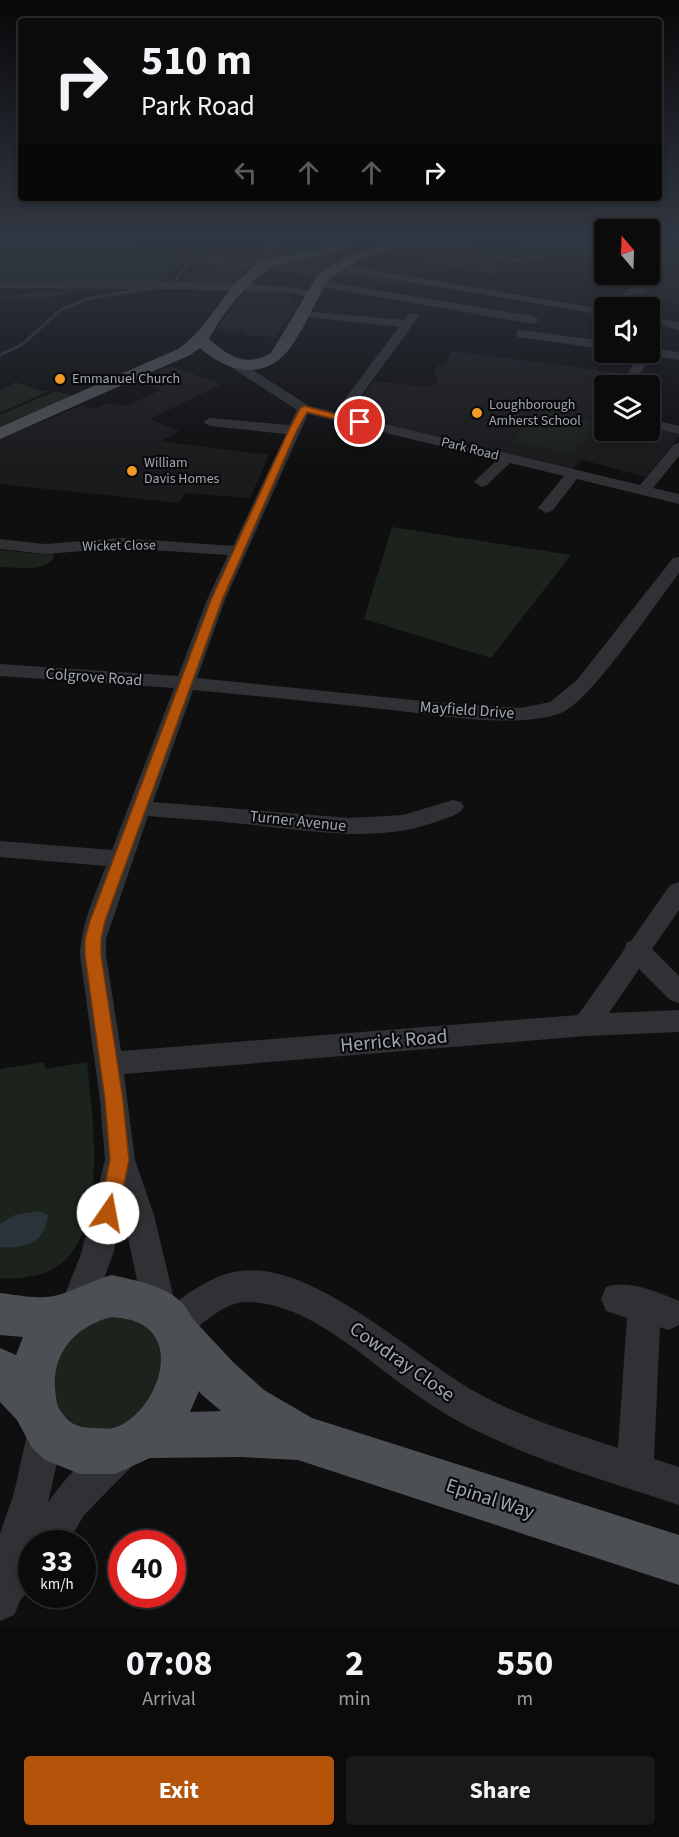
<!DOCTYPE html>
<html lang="en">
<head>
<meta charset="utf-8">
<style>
  body { margin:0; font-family:"Source Sans 3",sans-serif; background:#19191a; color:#f1f3f6; height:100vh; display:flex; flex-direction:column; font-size:22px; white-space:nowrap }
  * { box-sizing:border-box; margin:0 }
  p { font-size:20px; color:#9a9b9d }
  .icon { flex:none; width:33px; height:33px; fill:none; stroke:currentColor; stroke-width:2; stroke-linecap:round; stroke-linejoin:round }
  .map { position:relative; height:1627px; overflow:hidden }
  .side { display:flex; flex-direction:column; background:#0b0b0c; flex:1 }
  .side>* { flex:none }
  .hud { position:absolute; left:18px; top:18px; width:644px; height:183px; border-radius:6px; box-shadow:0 3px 9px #0003,0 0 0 2px #2b2b2d; background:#0b0b0c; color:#f1f3f6; overflow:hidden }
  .needle { width:39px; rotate:341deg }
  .controls { position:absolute; left:594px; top:219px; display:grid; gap:12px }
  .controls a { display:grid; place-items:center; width:66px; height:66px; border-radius:6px; background:#0b0b0c; box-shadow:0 3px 9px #0003,0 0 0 2px #2b2b2d; font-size:30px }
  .speed { position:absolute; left:18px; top:1530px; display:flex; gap:12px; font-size:30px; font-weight:700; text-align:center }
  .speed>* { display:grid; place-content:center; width:78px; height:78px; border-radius:50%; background:#0b0b0c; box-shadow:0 3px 9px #0003,0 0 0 2px #2b2b2d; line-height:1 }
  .speed small { font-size:15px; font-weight:400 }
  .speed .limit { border:9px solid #d22; background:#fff; color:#111 }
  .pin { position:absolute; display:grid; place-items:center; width:51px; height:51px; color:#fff; margin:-26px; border:3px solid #fff; border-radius:50%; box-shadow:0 2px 6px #0007 }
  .me { position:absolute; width:66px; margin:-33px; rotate:12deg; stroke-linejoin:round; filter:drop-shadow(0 0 4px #0008) }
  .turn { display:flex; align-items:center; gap:21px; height:126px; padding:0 24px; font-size:27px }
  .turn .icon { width:78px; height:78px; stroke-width:2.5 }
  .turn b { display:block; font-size:42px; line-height:51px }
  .lanes { display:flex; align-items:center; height:57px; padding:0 24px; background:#0003; justify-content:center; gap:30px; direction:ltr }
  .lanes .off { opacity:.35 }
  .eta { display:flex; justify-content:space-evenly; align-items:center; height:102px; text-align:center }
  .eta b { font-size:36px; font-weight:700; line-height:42px }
  .action { display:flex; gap:12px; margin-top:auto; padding:12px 24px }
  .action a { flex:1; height:69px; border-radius:6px; background:#b45309; color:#fff; font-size:24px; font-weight:700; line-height:69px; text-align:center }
  .action a+a { background:#19191a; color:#f1f3f6 }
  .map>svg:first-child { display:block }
  .built { fill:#1b1b1d }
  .green { fill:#1c231c }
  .water { fill:#293339 }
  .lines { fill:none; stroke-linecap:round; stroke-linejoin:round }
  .stream { stroke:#293339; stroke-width:3 }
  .minor { fill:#303135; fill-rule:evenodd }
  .major { fill:#4c4f54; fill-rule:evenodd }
  .route { fill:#b45309; stroke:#753606; stroke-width:1.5 }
  .poi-dot { fill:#f39a24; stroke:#0a0a0b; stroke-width:2 }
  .labels { text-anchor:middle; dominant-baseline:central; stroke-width:4.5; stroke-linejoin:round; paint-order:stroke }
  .far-poi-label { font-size:14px; fill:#a0a7b2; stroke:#0a0a0b; text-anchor:start }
  .far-street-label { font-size:14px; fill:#a0a7b2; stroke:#0a0a0b }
  .street-label { font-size:16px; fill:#a0a7b2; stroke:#0a0a0b }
  .near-street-label { font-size:20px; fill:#a0a7b2; stroke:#0a0a0b }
</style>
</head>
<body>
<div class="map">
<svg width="679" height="1627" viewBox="0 0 679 1627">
  <rect width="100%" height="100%" fill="#0f0f10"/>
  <g class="built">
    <path d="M229 236H306L305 239 337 243 315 253 271 260 204 259 214 240H226Z"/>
    <path d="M438 236H552L533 250 516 248 513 251 467 246 440 239Z"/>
    <path d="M410 242H432L514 262 497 275 429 264 432 260 380 254Z"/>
    <path d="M319 255 337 261 318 275 263 272 272 263Z"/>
    <path d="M211 263 257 264 253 268 247 269 238 279 241 280 236 284H183L195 269H209Z"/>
    <path d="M664 265 679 266V304L631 297 640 285Z"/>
    <path d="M339 270 399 279 387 287 370 280 328 277Z"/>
    <path d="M257 292 293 294 290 301 299 302 276 337 245 335 246 332 215 329 243 295Z"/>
    <path d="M452 351 627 374 620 385 604 386V411L602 415 604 416V430H650V426L679 432V436L646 477 582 460 572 470 348 418 374 381 427 387 436 383 439 377 433 375 438 365H444Z"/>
    <path d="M170 366 222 384 150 419 180 431 161 441 269 455 250 498 185 493 179 503 0 484V438L81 406 93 409 107 404 127 405 162 390 136 382Z"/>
  </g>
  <g class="green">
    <path d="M0 236H186L183 241 144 240 134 252 185 255 165 280 157 283 0 281Z"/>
    <path d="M525 236H604V256L554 251 540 261 525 259 524 256 510 255 467 246 470 244 513 251 520 244 515 243Z"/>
    <path d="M650 236H679V266L661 264 650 269Z"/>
    <path d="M72 290 78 291 37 300 3 299 7 295Z"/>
    <path d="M16 382 41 391H48L0 413V391Z"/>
    <path d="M56 391 73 396 0 426V415Z"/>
    <path d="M546 410 597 423 574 446 577 448 571 454 513 441Z"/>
    <path d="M392 527 571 555 491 658 364 619Z"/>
    <path d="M0 550 41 554 53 553 54 557C47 573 15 567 0 567Z"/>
    <path d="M44 1062 45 1069 87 1062C93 1121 115 1263 32 1276 21 1278 11 1280 0 1278V1069Z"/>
    <path d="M121 1314 150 1327 159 1340 163 1375 146 1409 130 1421 112 1428 93 1429 76 1425 62 1414 54 1399 53 1363 61 1346 88 1321Z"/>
  </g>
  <path class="water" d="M39 1211 48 1215C45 1243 25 1249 0 1247V1224L15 1215Z"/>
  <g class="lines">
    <g class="stream">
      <path d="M167 285 174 282 207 240"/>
      <path d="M0 355 23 344 60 310 90 298 151 288"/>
    </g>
    <g class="minor">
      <path d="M273 236H283L266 269H258L257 266 197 263 192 260 197 257 261 260Z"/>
      <path d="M415 236H427L526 261 521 264 416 239Z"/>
      <path d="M336 264 604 309V315L332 269 331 267Z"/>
      <path d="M320 281 533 316 539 320 533 324 316 286 315 284Z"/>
      <path d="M0 282C45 282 299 277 320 295L314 298 292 293 179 289 0 288Z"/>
      <path d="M642 288 648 291 646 293 635 294 622 308H610L628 289Z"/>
      <path d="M302 311 404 320 409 314 413 313 419 316 347 415 640 485 674 444 679 443V456L653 488 679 494V504L577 479 552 511 546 513 538 508 564 476 510 463 487 485 482 487 474 482 497 460 308 414 225 600 197 678 452 704 521 708 550 702 577 680 673 558 679 557V573C657 602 591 700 563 712 520 730 438 715 392 710 325 703 259 696 193 690L153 802 350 818 403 815 453 800 461 802 464 807C459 815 449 817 441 820 378 845 309 830 244 824 212 820 180 819 148 816L106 939V955L121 1051 578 1015 624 950 627 942 631 941 670 885 679 882V910L652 949 679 976V1003L670 1000 639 969 609 1013 679 1010V1032L586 1036 124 1074 135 1160 154 1215 175 1303C194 1289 216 1274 240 1271 312 1260 414 1357 474 1391 519 1417 569 1432 618 1448L627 1318 606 1311 601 1299 606 1287C627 1279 658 1292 679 1301V1325L668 1330 660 1327 654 1459 679 1467V1505C610 1482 539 1462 473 1429 447 1416 423 1400 400 1383 356 1351 306 1304 249 1302 219 1301 200 1331 174 1342L162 1337 157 1324 148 1321 143 1309 123 1214 113 1254 89 1319 77 1324 65 1319 60 1307 81 1254 105 1160 100 1100 80 955C81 924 95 895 106 866L0 857V841L112 850 174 688 0 676V664L178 676 207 600 228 555 121 548 45 554 0 549V539L45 544 121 538 233 546 286 434 210 426 203 422 210 418 289 425 297 410 220 360 218 357 220 354H228L309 406 335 412 399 327 298 316 296 314Z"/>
      <path d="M650 316 679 322V330L650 323Z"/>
      <path d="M521 330 604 341V349L517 337V331Z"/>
      <path d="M650 348 679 352V360L650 356 634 386H621L640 352H650Z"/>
      <path d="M650 419 679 426V434L650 427Z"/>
      <path d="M46 1412 59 1417 64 1430 48 1503C63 1480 95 1444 120 1434L133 1439 138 1452 133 1465 84 1515 67 1544H32V1588L21 1599 14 1615 0 1621V1534L14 1493 28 1430 33 1417Z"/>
    </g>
    <g class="major">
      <path d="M348 236H364C343 258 303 256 277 265 253 274 220 316 209 339 229 356 245 368 271 353L319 273 349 256 395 239 409 236H431L429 239C397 247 357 256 331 278 325 282 322 291 319 297 302 326 289 370 250 370 231 370 214 360 200 348L190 355 0 439V427L178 349C210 327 224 287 256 265 274 253 299 256 319 249 329 246 338 240 348 236Z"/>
      <path d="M112 1275C141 1282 179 1287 192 1318L233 1362 264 1390 312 1418 679 1535V1585L298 1460 242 1457 150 1458 115 1474H80L45 1460 32 1448 17 1420 0 1402V1348L16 1355 23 1337 0 1335V1293C18 1295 40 1300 58 1295 76 1290 93 1280 112 1275ZM112 1317C120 1318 131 1319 139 1323 184 1344 152 1418 113 1428 108 1429 101 1428 95 1428 79 1428 69 1424 60 1410 56 1403 56 1397 55 1389 52 1351 78 1325 112 1317ZM199 1391 201 1394 221 1411 190 1412Z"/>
    </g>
  </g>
  <linearGradient id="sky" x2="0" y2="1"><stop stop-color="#080809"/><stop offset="0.51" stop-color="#313742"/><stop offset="1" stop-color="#313742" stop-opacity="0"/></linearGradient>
  <rect width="679" height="464" fill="url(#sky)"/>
  <path class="route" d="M304 406 365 422 360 425 307 412 297 430 222 600 105 921 101 939V955L123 1100 129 1160 118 1213 115 1219 108 1221 102 1219 99 1213 110 1160 105 1100 85 955V939L90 921 211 600 289 430 300 409Z"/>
  <g class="poi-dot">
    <circle cx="60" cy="379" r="6"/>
    <circle cx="477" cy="413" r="6"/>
    <circle cx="132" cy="471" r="6"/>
  </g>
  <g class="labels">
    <g class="far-poi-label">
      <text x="72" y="379">Emmanuel Church</text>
      <text x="489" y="405">Loughborough<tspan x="489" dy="16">Amherst School</tspan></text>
      <text x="144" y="463">William<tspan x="144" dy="16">Davis Homes</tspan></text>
    </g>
    <g class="far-street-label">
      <text transform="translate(470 449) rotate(14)">Park Road</text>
      <text transform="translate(119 546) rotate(-1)">Wicket Close</text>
    </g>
    <g class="street-label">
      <text transform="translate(94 677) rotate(4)">Colgrove Road</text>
      <text transform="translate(467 710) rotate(4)">Mayfield Drive</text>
      <text transform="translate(298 821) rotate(6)">Turner Avenue</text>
    </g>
    <g class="near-street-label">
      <text transform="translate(394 1041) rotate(-5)">Herrick Road</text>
      <text transform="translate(402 1362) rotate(35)">Cowdray Close</text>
      <text transform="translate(490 1499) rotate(18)">Epinal Way</text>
    </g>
  </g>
</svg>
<div class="controls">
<a><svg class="needle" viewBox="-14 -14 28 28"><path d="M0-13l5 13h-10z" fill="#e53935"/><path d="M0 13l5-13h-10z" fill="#9a9b9d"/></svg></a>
<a><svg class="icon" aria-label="sound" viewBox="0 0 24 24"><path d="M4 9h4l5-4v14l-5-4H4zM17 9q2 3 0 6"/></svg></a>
<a><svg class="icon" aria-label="layers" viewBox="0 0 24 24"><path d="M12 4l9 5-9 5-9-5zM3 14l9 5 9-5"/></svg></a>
</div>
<div class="speed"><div>33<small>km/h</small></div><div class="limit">40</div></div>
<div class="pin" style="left:360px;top:422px;background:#d93025"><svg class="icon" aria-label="arrive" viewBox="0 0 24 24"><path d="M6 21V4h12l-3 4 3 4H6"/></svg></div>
<svg class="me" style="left:108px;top:1213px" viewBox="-20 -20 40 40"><circle r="19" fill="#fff"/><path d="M0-13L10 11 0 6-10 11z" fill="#b45309"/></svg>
<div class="hud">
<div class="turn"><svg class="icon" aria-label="right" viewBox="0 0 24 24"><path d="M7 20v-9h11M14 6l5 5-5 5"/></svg><div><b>510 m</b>Park Road</div></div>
<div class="lanes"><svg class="icon off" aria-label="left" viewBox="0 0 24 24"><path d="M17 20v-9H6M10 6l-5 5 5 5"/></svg><svg class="icon off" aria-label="ahead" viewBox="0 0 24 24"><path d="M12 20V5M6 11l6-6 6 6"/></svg><svg class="icon off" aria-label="ahead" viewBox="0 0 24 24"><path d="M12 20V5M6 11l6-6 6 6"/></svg><svg class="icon" aria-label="right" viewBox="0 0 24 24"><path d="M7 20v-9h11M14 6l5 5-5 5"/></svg></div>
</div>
</div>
<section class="side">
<div class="eta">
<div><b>07:08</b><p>Arrival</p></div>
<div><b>2</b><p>min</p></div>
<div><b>550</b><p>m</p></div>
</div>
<div class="action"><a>Exit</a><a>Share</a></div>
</section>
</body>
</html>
